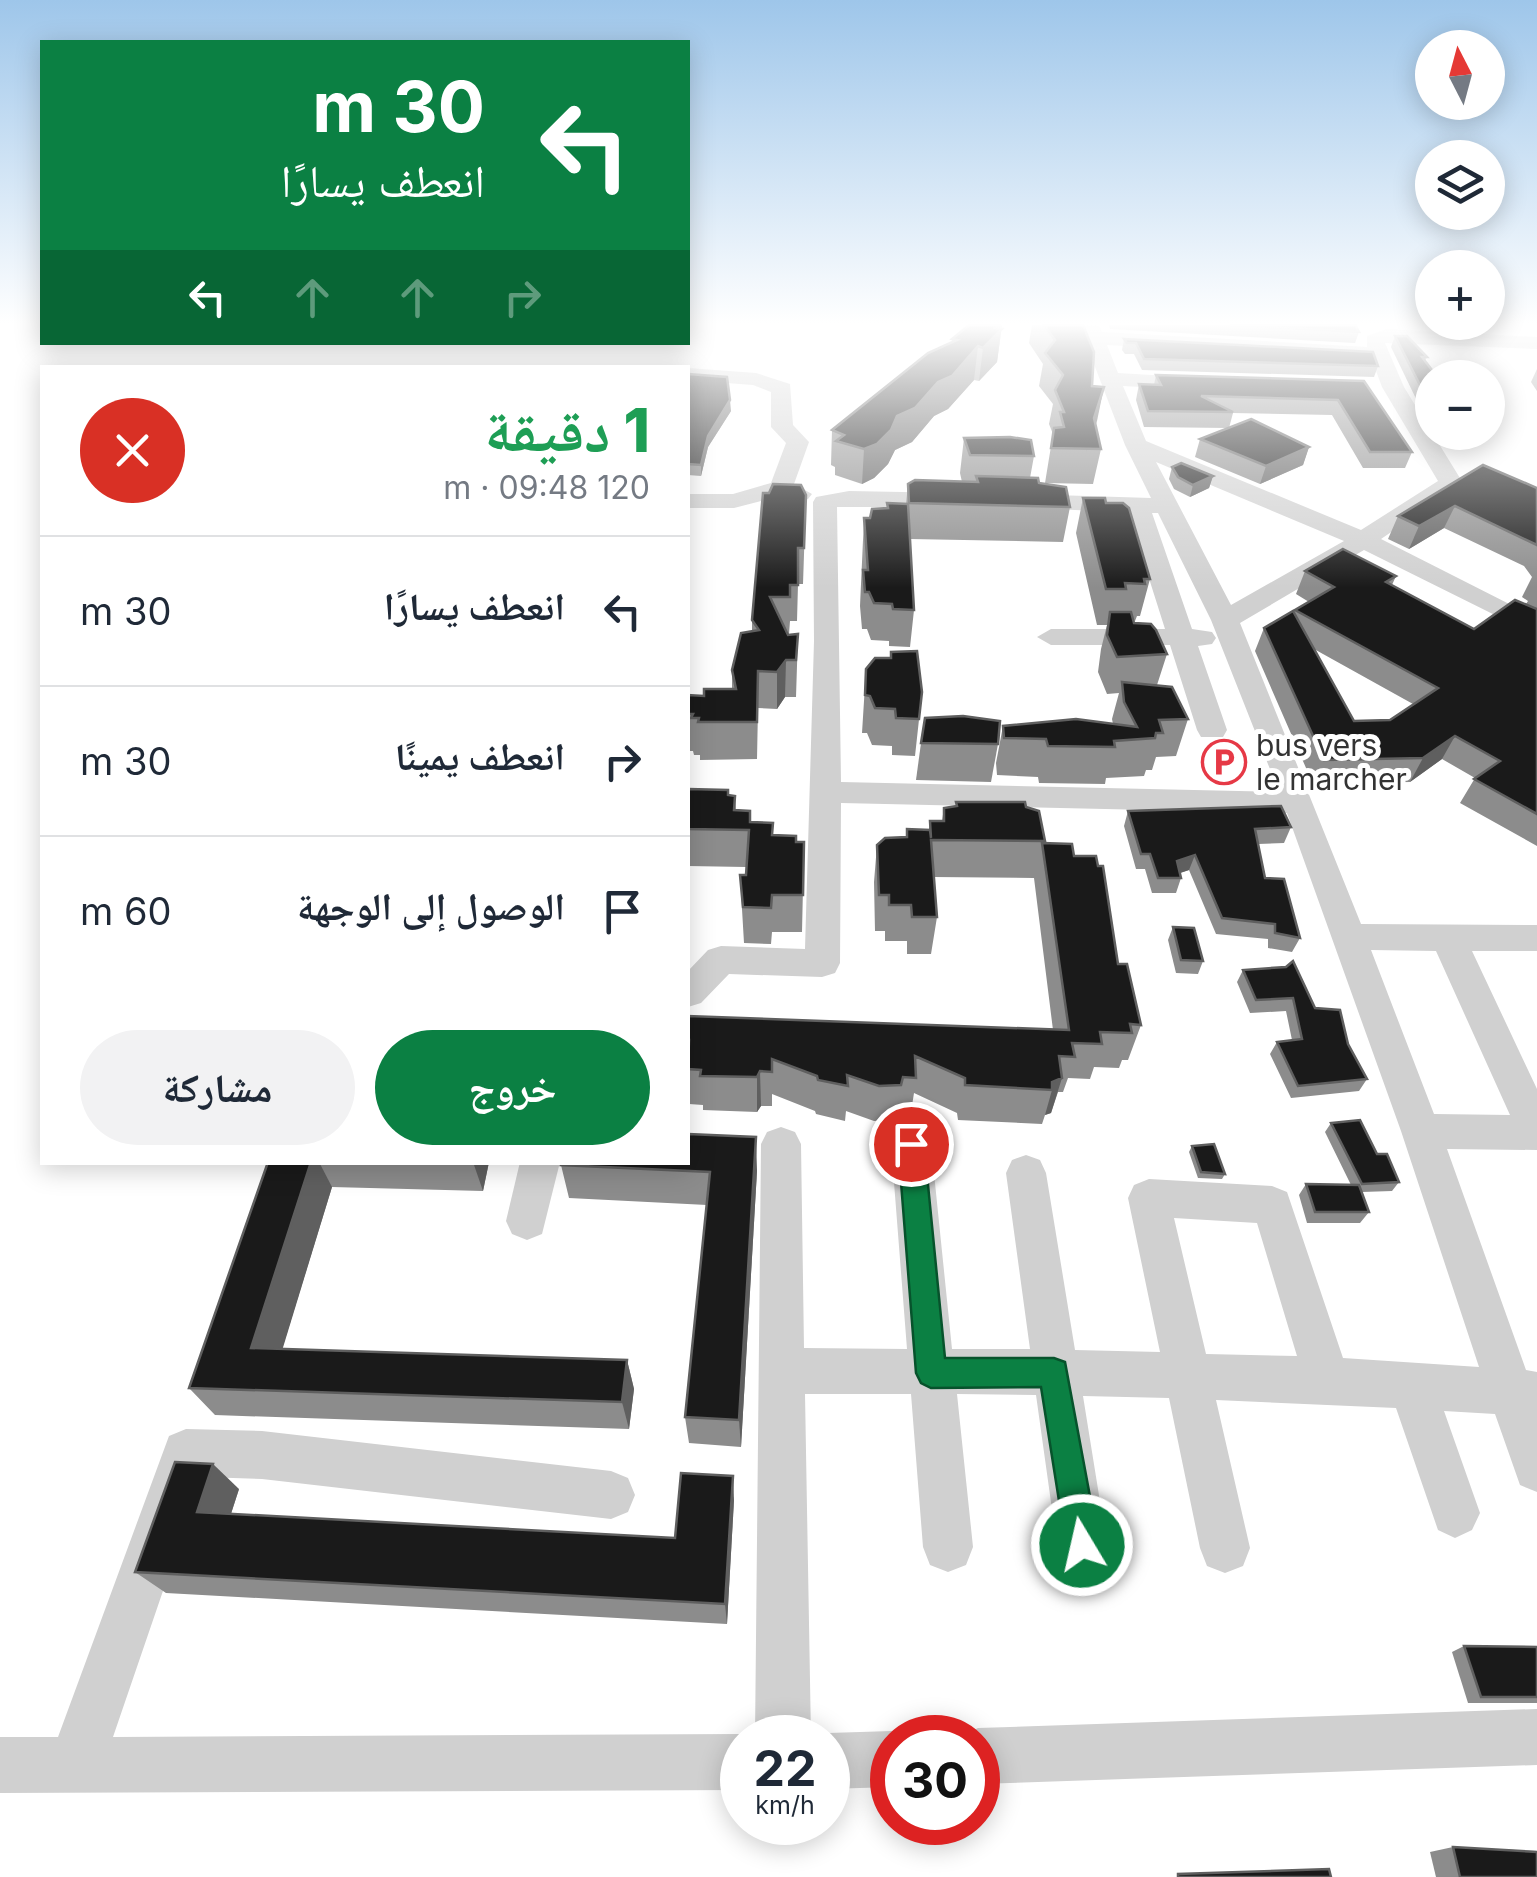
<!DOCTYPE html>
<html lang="ar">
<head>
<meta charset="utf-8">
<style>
  body { margin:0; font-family:Inter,"Noto Naskh Arabic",sans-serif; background:#f2f2f3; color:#1f2937; direction:rtl; height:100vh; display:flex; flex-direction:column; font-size:38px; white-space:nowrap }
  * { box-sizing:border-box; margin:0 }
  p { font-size:32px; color:#747a83 }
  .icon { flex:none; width:55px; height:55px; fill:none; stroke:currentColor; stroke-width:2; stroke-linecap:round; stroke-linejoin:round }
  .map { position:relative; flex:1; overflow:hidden; direction:ltr }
  .details { position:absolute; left:40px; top:365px; width:650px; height:800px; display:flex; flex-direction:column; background:#fff; border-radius:0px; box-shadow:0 5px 25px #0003; direction:rtl }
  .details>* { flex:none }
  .hud { position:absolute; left:40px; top:40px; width:650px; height:305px; border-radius:0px; box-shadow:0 5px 25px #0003; direction:rtl; background:#0b8043; color:#fff; overflow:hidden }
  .needle { width:65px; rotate:354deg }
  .tools { position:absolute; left:1415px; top:30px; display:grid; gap:20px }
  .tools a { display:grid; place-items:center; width:90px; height:90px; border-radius:50%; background:#fff; box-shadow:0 5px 25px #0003; font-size:50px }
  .speed { position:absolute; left:720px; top:1715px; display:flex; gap:20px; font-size:50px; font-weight:700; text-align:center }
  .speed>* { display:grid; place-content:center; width:130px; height:130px; border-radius:50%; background:#fff; box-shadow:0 5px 25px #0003; line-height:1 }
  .speed small { font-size:25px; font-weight:400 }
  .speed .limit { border:15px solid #d22; background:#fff; color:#111 }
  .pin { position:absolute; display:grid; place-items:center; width:85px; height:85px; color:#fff; margin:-42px; border:5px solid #fff; border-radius:50%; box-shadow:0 2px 10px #0007 }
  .me { position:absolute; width:110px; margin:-55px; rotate:351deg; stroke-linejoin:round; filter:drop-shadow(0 0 8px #0008) }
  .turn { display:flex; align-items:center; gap:35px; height:210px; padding:0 40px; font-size:45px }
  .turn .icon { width:130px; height:130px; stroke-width:2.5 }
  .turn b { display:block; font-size:70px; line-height:85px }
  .lanes { display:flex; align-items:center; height:95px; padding:0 40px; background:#0003; justify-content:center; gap:50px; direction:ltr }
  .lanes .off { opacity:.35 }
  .round { display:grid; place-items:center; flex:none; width:105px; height:105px; border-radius:52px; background:#f2f2f3 }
  .head { display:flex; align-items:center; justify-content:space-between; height:170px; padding:0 40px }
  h1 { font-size:60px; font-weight:800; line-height:75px; color:#1e9e55 }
  .button { display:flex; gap:20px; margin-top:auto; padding:20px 40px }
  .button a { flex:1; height:115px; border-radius:60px; background:#0b8043; color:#fff; font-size:40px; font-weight:800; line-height:115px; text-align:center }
  .button a+a { background:#f2f2f3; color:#1f2937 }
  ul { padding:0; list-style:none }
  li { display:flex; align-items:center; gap:30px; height:150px; padding:0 40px; border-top:2px solid #e0e1e3 }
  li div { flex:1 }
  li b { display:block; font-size:38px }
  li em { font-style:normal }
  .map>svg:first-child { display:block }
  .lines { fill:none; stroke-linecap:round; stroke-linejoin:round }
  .minor { fill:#d0d0d0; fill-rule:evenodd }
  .wall { fill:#8c8c8c; fill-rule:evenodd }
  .shaded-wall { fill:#5f5f5f }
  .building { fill:#1a1a1a; stroke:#5f5f5f; stroke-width:2.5 }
  .route { fill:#0b8043; stroke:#07532c; stroke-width:2.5 }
  .labels { text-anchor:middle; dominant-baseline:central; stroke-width:10; stroke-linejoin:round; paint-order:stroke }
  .poi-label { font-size:30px; fill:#333; stroke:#fff; text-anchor:start }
</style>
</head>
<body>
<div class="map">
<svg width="1537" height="1877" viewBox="0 0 1537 1877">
  <rect width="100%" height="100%" fill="#fff"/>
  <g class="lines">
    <g class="minor">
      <path d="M1079 325H1099L1102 332 1367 347V336L1387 329 1537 337V349L1385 343 1404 387 1463 483 1381 539 1537 618V636L1364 550 1240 623 1361 924 1537 925V951H1472L1537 1089V1150L1447 1149 1526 1370 1537 1372V1492L1520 1485 1495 1414 1444 1411 1480 1513 1472 1530 1455 1538 1438 1530 1396 1408 1216 1400 1250 1548 1243 1566 1225 1573 1207 1566 1200 1548 1169 1398 1083 1396 1107 1545 1100 1563 1082 1570 1064 1563 1057 1545 1036 1395 957 1394 973 1547 966 1565 948 1572 930 1565 923 1547 911 1394H805L811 1738H755L761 1144 767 1132 781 1127 795 1132 801 1144 804 1348 907 1349 891 1144 897 1132 911 1127 925 1132 931 1144 952 1349H1030L1006 1173 1012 1160 1026 1155 1040 1160 1046 1173 1075 1350 1160 1352 1128 1198 1134 1185 1149 1179 1272 1186 1287 1192 1343 1358 1479 1367 1401 1131 1287 813 841 803 840 963 835 973 822 977 729 974 701 1003 688 1007V971L708 950 721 946 805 949 814 641 813 502 816 497 849 491 955 493 967 500 955 507H837L841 782 1279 792 1211 620 1158 513H1152L1192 629 1212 632 1216 638 1212 644 1198 646 1227 730 1223 737H1201L1197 730 1170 645H1051L1037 637 1051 629H1165L1128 512 1022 508 1010 501 1022 494 1151 498 1125 445ZM1107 345 1372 360 1382 387 1438 481 1361 530 1146 441 1123 386 1202 390 1213 384 1202 378 1118 373ZM1156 462 1344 541 1231 605ZM1371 950 1436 951 1510 1115 1434 1114ZM1174 1218 1257 1223 1297 1356 1206 1354Z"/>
      <path d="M688 368 756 373 790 384 793 425 809 442 794 484 812 494 808 499 800 501 780 496 734 508H688V494H733L771 483 786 443 771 427V392L753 385 688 380Z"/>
      <path d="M520 1162H560L542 1234 527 1240 512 1234 506 1221Z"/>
      <path d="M186 1429 262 1431 611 1471 628 1478 635 1495 628 1512 611 1519 262 1479 202 1477 113 1737 742 1734 750 1738H742V1790L0 1793V1737H58L169 1436Z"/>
      <path d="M1537 1709V1765L978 1784V1738H958L978 1728Z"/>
      <path d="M892 1731 907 1738H892V1787L828 1789V1738H818L828 1733Z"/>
    </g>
  </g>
  <g class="wall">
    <path d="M990 325H1002L997 362 979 381 974 380 948 409 934 416 912 442 895 450 888 464 874 478 862 484 835 475V467L831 465 832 430 952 342V339Z"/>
    <path d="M1032 325H1083L1092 386 1104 387 1095 426 1101 449 1093 484 1045 483 1053 434 1049 424 1053 404 1039 386 1043 364 1029 343Z"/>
    <path d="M1109 325H1355L1359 332 1355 343 1110 329Z"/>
    <path d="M1395 336 1427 357 1425 361 1432 378V407H1420L1391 347Z"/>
    <path d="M1124 339 1378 366 1374 377 1142 370 1134 354H1125L1122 350Z"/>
    <path d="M1537 369V391L1531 382Z"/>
    <path d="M688 374 731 411 708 447 701 476 688 475Z"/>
    <path d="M1156 375 1364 381 1412 452 1405 468H1363L1332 415 1233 413 1229 428 1309 447 1303 465 1260 484 1195 457 1200 439 1228 428 1144 427 1136 400 1139 384 1154 385Z"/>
    <path d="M964 438 1034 456 1030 478 1070 507 1063 542 910 539 914 610 910 647 889 646V641L871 640 867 629H862L860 606 864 518H870L887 508 906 504 908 484 962 482 960 473Z"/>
    <path d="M1172 467 1213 476 1209 488 1190 497 1174 489 1169 479Z"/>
    <path d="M1537 488V846L1460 803 1475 778 1442 759 1410 782 1313 784 1255 651 1264 628 1294 612 1295 610 1309 602 1296 594 1305 571 1396 576 1392 585 1474 629 1526 604 1528 601 1522 597 1532 577 1524 566 1444 528 1409 549 1388 539 1398 516ZM1314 649 1413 704 1390 720 1354 721Z"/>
    <path d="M806 495 803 584H798L797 621H790L789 634H787H798L796 697H785L777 709 758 708 757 759 700 760V755H694L693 751H688V695L704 696 732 689V670L752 631V620Z"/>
    <path d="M1083 498 1106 503 1150 579 1140 616H1137L1135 621 1133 620 1134 623 1167 654 1157 685 1188 719 1176 756 1156 757 1152 770H1146L1144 776 1106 778 1105 784 1039 783 1038 777 997 775 996 763 1003 726 1113 724 1112 719 1119 693 1107 694 1098 672 1101 649 1107 625H1097L1076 533Z"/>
    <path d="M891 652 922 692 915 756 892 755V746L872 745 867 733H862L866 669 890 658Z"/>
    <path d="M921 743 998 744 991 782 916 780Z"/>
    <path d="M688 789 735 796 736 811 750 822 773 835 796 842H804L802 932H772L771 944 744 943 740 875H746V867L688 866Z"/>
    <path d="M956 802 1026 807 1045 841V843L1074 856 1118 964 1141 1025 1128 1060H1122L1119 1068 1094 1067 1090 1079 1068 1078 1063 1092H1058L1051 1113 1045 1115 1042 1124 958 1120 957 1113 914 1093 911 1112H898L896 1120 874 1121 846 1111 845 1121 816 1114 815 1111 772 1094V1106H761L757 1112 703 1110V1105L689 1104 688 1016 1053 1030 1034 878 934 877 937 917 931 954H907V941H885V931H875L874 882 877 845 906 837 907 829 929 830 930 821H942L944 808 956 806Z"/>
    <path d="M1128 811 1291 827 1284 843 1258 844 1265 878 1300 938 1292 952 1268 948V939L1216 934 1189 870 1180 873 1181 878 1176 893H1152L1145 869H1136L1124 826Z"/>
    <path d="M1173 927 1203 961 1198 974 1176 973 1168 940Z"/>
    <path d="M1243 970 1315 1008 1348 1044 1367 1079 1359 1091 1291 1098 1270 1054 1277 1042 1292 1040 1286 1011 1250 1013 1237 982Z"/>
    <path d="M1331 1123 1377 1154 1399 1182 1392 1191 1362 1192 1369 1212 1360 1223H1307L1299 1195 1306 1184 1351 1185 1325 1132Z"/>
    <path d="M1192 1146 1225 1174 1222 1179 1198 1178 1189 1152Z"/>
    <path d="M268 1162H489L483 1191 332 1187 282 1349 627 1360 634 1389 629 1429 215 1415 189 1388Z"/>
    <path d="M561 1165 757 1171 741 1447 689 1443 685 1417 707 1205 569 1198Z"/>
    <path d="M239 1489 231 1514 675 1538 734 1500 727 1624 166 1593 135 1572Z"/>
    <path d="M1464 1646 1537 1647V1703H1468L1452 1652Z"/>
    <path d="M1453 1847 1537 1851V1877H1436L1430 1852Z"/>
  </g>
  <g class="shaded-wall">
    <path d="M998 325H1002L997 362 979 381 983 348Z"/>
    <path d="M978 346 974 380 948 409 934 416 912 442 895 450 888 464 874 478 862 484 864 449 897 416Z"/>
    <path d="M1104 387 1097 421 1086 452 1094 418Z"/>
    <path d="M730 400 731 411 708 447 701 476V465L708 436Z"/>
    <path d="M1309 447 1303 465 1260 484 1266 466Z"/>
    <path d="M1213 476 1209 488 1190 497 1193 485Z"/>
    <path d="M1455 506 1444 528 1409 549 1419 526Z"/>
    <path d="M786 660 785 697 777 709V672Z"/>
    <path d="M1455 736 1442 759 1410 782 1423 758Z"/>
    <path d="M1195 855 1189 870 1171 876 1177 861Z"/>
    <path d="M760 1071 761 1106 757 1112V1077Z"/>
    <path d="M1062 1078 1051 1113 1045 1115 1052 1090V1082Z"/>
    <path d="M756 1137 757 1171 741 1447 739 1420Z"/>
    <path d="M311 1162H319L332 1187 274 1377 251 1348Z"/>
    <path d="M473 1162H489L483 1191Z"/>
    <path d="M627 1360 634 1389 629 1429 622 1402Z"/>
    <path d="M213 1464 239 1489 224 1535 197 1512Z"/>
    <path d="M733 1476 734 1500 727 1624 725 1604Z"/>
  </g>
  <g class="building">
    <path d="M969 325H998L995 328 1002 329 983 348 978 346 952 376 938 382 915 408 897 416 891 430 877 444 864 449 836 441 844 435 832 430 928 353 957 340 952 339Z"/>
    <path d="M1044 325H1083L1094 352 1092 386 1104 387 1094 418 1101 449 1051 448 1054 428 1064 427 1060 412H1064L1055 390 1063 375 1045 353 1055 340Z"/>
    <path d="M1230 325H1355L1359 332Z"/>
    <path d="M1395 336H1407L1427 357H1422L1438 378H1432V395H1425Z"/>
    <path d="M1124 339 1373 352 1378 366 1144 359 1136 343H1127Z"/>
    <path d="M688 374 727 377 730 400 708 436 701 465 688 464Z"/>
    <path d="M1156 375 1364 381 1412 452H1370L1338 400 1201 396 1233 412 1148 411 1139 384 1161 385Z"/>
    <path d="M1251 419 1309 447 1266 466 1200 439Z"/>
    <path d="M1010 437 1031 440 1034 456 970 455 964 438Z"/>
    <path d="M1181 463 1213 476 1193 485 1178 477 1172 467Z"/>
    <path d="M1483 465 1537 488V545L1455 506 1419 526 1398 516Z"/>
    <path d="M976 476 1038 478 1039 483 1066 487 1070 507 909 503 908 484 915 480 978 482Z"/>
    <path d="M773 484 801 485 806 495 804 548H798V585H790V597H770L788 635 798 634 796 660H786L777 672 758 671 757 722H698L699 718H691L693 714H688V695L704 696V689H736L732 670 741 633 759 630 752 620 763 493H769Z"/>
    <path d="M1083 498H1105L1106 503H1123L1129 508 1150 579H1144L1145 584 1125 583 1126 589H1106Z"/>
    <path d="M887 503 908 504 914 610 893 609 892 604 874 603 869 592H865L863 570H868L864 518H870L872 509 888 508Z"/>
    <path d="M1343 549 1396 576 1386 582 1474 629 1515 600 1537 609V814L1474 779 1500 761 1455 736 1423 758 1324 760 1264 628 1293 611 1354 721 1390 720 1438 688 1295 610 1334 587 1305 571Z"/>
    <path d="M1110 612H1131L1134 623 1151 624 1156 630 1167 654 1117 657 1107 635Z"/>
    <path d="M917 651 922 692 919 719 896 718 895 709 875 708 870 696 865 695 866 669 875 658H891V652Z"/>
    <path d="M1122 682 1172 687 1188 719 1159 720 1163 733H1156L1155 738 1114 741 1115 747 1048 746 1046 739 1004 738 1003 726 1076 719 1137 727 1124 702Z"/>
    <path d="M963 716 1000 721 998 744 921 743 925 718Z"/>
    <path d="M688 789 728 790V795L735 796 734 810 750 811V822L773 823 772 835 796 836V842H804L803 895H772L771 908 743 907 740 875H746L749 830 688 829Z"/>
    <path d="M956 802H1025L1026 807 1039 811 1045 841 931 840 937 917H912L911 905H889V895H879L877 845 885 838 907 837V829L930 830 931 838 930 821H944V808L957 806Z"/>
    <path d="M1281 806 1291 827 1255 829 1265 878 1284 879 1300 938 1275 933V924L1222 918 1195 855 1177 861 1181 878H1158L1150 854H1141L1128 811Z"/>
    <path d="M1042 843 1072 844 1074 856H1096L1098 866H1103L1118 964H1127L1141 1025 1130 1024 1132 1033 1100 1032 1102 1044 1072 1043 1075 1057 1059 1056 1062 1078 1052 1082V1090L965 1085V1078L915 1056 916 1078 903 1077 901 1085 879 1086 847 1075 848 1086 818 1080 817 1076 772 1059V1072L760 1071 757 1077 700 1076 701 1070 688 1069 689 1040H688V1016L1069 1030Z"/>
    <path d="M1173 927 1194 928 1203 961 1181 960Z"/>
    <path d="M1293 961 1315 1008 1340 1010 1348 1044 1367 1079 1298 1086 1277 1042 1302 1039 1293 998 1256 1000 1243 970 1286 967Z"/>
    <path d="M1360 1120 1377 1154H1387L1399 1182 1362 1184 1331 1123Z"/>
    <path d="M688 1134 756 1137 739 1420 685 1417 710 1172 561 1165 562 1162H688Z"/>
    <path d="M1214 1144 1225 1174 1201 1172 1192 1146Z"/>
    <path d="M268 1162H311L251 1348 627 1360 622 1402 189 1388Z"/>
    <path d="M1306 1184 1359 1185 1369 1212H1315Z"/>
    <path d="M175 1462 213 1464 197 1512 675 1538 681 1473 733 1476 725 1604 135 1572Z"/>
    <path d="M1464 1646 1537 1647V1697H1481Z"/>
    <path d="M1453 1847 1537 1852V1877H1460Z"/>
    <path d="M1329 1869 1331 1877H1178V1874Z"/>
  </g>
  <linearGradient id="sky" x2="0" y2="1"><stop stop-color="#9ec6ea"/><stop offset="0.55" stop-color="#fff"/><stop offset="1" stop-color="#fff" stop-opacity="0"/></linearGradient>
  <rect width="1537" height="588" fill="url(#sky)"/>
  <path class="route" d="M911 1132 920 1136 924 1144 945 1358H1054L1065 1362 1099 1545 1094 1557 1082 1561 1071 1557 1066 1545 1041 1387 931 1388 921 1383 916 1373 898 1144 902 1136Z"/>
  <defs>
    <symbol id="parking-ring" viewBox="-11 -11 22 22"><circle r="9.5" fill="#fff" stroke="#e63946" stroke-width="1.5"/><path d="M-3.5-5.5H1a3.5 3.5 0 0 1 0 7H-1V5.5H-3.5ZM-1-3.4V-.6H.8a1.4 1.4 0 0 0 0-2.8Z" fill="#e63946"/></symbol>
  </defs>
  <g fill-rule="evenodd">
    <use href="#parking-ring" x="1199" y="737" width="50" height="50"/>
  </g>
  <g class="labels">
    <g class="poi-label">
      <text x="1256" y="745">bus vers<tspan x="1256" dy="34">le marcher</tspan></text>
    </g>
  </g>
</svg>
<div class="tools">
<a><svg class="needle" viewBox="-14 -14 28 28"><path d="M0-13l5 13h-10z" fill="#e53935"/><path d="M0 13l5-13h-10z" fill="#747a83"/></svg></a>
<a><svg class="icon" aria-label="layers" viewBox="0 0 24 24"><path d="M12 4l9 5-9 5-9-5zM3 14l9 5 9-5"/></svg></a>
<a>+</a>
<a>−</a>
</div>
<div class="speed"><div>22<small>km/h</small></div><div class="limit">30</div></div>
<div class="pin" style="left:911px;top:1144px;background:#d93025"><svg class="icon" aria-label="arrive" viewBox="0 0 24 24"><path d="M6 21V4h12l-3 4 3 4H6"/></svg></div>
<svg class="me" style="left:1082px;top:1545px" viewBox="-20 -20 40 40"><circle r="17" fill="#0b8043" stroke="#fff" stroke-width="3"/><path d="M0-11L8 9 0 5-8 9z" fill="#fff"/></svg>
<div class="hud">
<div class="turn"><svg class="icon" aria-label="left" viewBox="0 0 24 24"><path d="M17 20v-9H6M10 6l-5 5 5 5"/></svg><div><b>30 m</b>انعطف يسارًا</div></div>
<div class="lanes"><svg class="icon" aria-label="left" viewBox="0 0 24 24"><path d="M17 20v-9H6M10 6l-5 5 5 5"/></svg><svg class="icon off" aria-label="ahead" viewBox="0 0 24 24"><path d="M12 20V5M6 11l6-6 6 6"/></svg><svg class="icon off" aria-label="ahead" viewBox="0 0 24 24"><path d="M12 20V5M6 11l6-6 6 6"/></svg><svg class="icon off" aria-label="right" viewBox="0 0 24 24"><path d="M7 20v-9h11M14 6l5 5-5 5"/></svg></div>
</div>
<section class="details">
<div class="head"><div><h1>1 دقيقة</h1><p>120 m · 09:48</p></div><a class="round" style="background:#d93025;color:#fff"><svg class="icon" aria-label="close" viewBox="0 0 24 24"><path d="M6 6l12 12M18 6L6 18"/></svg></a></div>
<ul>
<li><svg class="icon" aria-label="left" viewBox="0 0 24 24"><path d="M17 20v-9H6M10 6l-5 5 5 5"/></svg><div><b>انعطف يسارًا</b></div><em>30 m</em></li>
<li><svg class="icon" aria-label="right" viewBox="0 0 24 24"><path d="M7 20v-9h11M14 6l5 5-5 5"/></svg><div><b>انعطف يمينًا</b></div><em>30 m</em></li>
<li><svg class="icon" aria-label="arrive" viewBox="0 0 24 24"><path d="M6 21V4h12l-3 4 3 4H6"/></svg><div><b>الوصول إلى الوجهة</b></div><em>60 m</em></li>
</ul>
<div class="button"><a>خروج</a><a>مشاركة</a></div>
</section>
</div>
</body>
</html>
